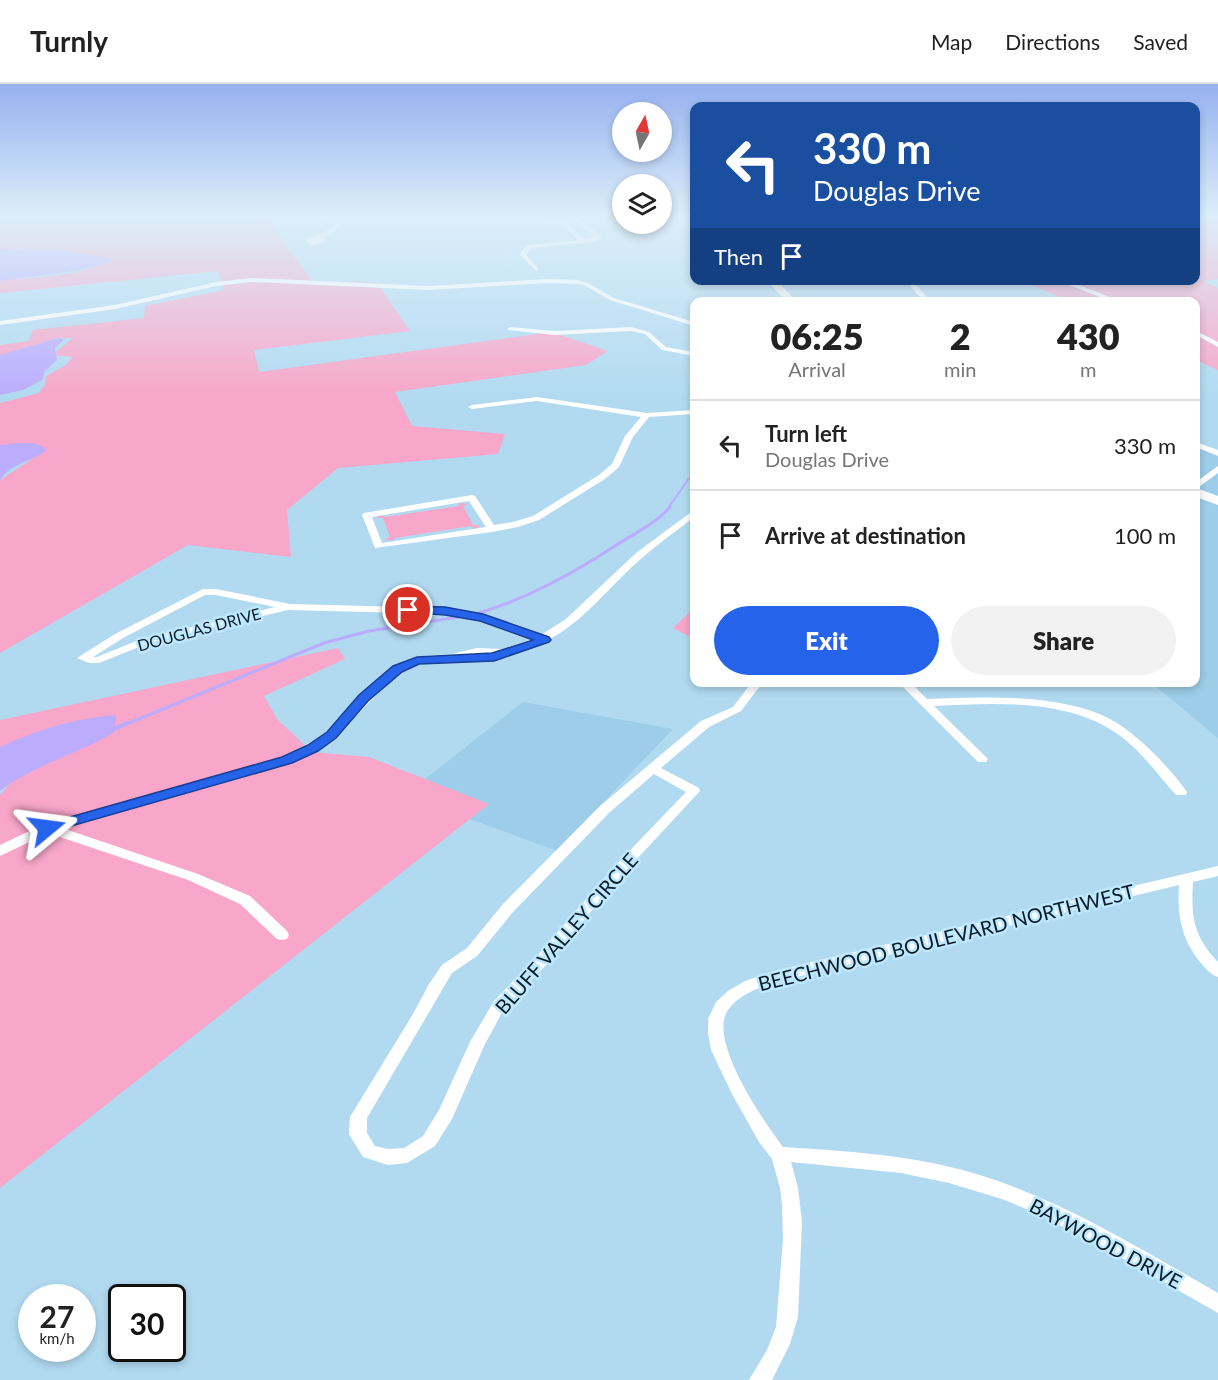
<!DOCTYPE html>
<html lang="en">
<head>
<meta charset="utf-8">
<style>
  body { margin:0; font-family:Lato,sans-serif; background:#f2f2f2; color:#222; height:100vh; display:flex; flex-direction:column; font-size:22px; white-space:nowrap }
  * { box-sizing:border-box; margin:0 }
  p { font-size:20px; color:#767676 }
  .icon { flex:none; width:33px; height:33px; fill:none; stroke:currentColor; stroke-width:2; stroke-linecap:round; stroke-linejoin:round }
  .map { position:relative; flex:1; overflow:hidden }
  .drawer { position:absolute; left:690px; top:213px; width:510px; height:390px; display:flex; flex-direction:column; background:#fff; border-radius:12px; box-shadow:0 3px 9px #0003 }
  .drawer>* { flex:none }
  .banner { position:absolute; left:690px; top:18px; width:510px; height:183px; border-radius:12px; box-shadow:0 3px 9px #0003; background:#1a4fa0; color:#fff; overflow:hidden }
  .needle { width:39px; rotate:9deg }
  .controls { position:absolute; left:612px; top:18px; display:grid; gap:12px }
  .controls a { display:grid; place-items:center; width:60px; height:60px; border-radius:50%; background:#fff; box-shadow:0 3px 9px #0003; font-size:30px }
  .speed { position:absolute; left:18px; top:1200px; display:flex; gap:12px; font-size:30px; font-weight:700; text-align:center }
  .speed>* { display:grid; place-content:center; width:78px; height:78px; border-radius:50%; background:#fff; box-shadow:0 3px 9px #0003; line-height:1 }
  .speed small { font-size:15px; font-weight:400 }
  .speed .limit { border:3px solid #111; border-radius:9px; background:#fff; color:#111 }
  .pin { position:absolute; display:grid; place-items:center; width:51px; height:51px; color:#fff; margin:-26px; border:3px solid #fff; border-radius:50%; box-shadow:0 2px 6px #0007 }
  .me { position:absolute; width:66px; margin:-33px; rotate:74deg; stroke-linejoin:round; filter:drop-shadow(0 0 4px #0008) }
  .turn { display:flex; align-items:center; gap:21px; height:126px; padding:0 24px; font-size:27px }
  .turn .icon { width:78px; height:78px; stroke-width:2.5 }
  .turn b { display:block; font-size:42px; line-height:51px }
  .then { display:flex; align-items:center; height:57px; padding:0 24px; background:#0003; gap:12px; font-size:22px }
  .eta { display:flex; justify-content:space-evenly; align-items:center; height:102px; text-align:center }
  .eta b { font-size:36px; font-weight:800; line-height:42px }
  .action { display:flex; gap:12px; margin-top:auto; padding:12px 24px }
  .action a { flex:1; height:69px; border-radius:36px; background:#2563eb; color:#fff; font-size:24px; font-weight:800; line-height:69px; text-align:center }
  .action a+a { background:#f2f2f2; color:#222 }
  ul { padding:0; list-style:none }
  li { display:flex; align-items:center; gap:18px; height:90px; padding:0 24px; border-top:2px solid #e0e0e0 }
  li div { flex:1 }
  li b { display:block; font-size:22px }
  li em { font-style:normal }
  header { display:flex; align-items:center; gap:36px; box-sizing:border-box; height:84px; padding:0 30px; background:#fff; border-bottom:2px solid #e0e0e0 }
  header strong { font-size:28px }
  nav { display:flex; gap:33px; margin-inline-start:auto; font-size:21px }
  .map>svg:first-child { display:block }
  .built { fill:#9dcde8 }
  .green { fill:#f8a6c9 }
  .water { fill:#bbacfd }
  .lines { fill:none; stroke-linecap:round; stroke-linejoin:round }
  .stream-far2 { stroke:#bbacfd; stroke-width:2 }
  .stream-far1 { stroke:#bbacfd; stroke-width:3 }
  .stream { stroke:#bbacfd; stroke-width:4.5 }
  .minor { fill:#fff; fill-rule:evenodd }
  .primary { fill:#fff; fill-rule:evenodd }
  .route { fill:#2563eb; stroke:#184099; stroke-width:1.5 }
  .labels { text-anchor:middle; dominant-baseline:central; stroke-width:5; stroke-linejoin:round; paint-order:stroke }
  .street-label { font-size:16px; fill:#0c1c24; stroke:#bee8ff }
  .near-street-label { font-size:20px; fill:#0c1c24; stroke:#bee8ff }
</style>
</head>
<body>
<header>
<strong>Turnly</strong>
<nav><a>Map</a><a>Directions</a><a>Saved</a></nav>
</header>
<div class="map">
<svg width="1218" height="1296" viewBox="0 0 1218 1296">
  <rect width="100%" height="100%" fill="#b1daf1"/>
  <g class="built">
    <path d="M1196 364 1218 371V654L1152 599 1196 598Z"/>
    <path d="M523 618 673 645 557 767 470 735 489 720 425 695Z"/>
  </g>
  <g class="green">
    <path d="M0 132H268L286 162 312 197 377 199 410 247 254 266 259 288 552 248 608 267 586 281 395 308 412 342 505 350 498 370 338 384 287 426 291 473 188 461 0 569V396L47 365 29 363 0 365V319L39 309 45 300 46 292 66 281 73 273 52 271 73 254H56L0 273V261L29 257 33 246 144 234 145 222 224 206 218 187 0 209V196C36 193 75 194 107 177L65 166 0 168Z"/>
    <path d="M1196 132H1218V195L1203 197 1218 204V286L1196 276V218L1069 217 1023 197 1196 196Z"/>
    <path d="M459 419 469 420 463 422 473 441H480L475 445 471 442 395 454 392 457 385 455 390 453 383 434H376L381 431 385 433 459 422Z"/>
    <path d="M694 524V555L673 544Z"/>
    <path d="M338 564 345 575 264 612 278 636 312 668 369 673 489 720 0 1104V711L18 691H0V636Z"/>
  </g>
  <g class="water">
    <path d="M0 165 66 167 111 175V178L80 186 0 197Z"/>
    <path d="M58 254 65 255 55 264 57 276 45 287 42 296 23 306 0 311V271Z"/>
    <path d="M17 359C28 359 39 358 47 366 35 377 4 381 0 398V361Z"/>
    <path d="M116 631 114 648C78 670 34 681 0 707V663C40 645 72 635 116 631Z"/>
  </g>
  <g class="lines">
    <path class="stream-far2" d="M668 424 690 393"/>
    <g class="stream-far1">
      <path d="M472 531C526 516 574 489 621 458 638 448 657 438 670 423"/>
      <path d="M124 641 324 559 369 547 465 532"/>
    </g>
    <path class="stream" d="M114 645 128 639"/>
    <g class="minor">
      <path d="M314 132H322L342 140 335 147 325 152 327 155 323 159 310 162 306 156 327 147 336 141Z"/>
      <path d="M578 134 601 152V154L592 158 532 164 526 171 539 185 536 187 520 171 523 165 528 161 578 156 561 140 540 141 538 138ZM577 138 595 153 584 155 566 139Z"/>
      <path d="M252 194 428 202 547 195 577 196 588 199 614 214 694 238V242L610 216 584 201 577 200 547 199 428 206 252 198 216 202 115 225 0 241V237L115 221 216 198Z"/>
      <path d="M905 196H912L931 218H924Z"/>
      <path d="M1056 196H1066L1123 218H1113Z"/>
      <path d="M510 243 555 247 631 243 649 248 666 263 694 268V272L662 266 645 250 631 247 555 251 508 246 507 245Z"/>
      <path d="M1196 247 1218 258V263L1196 251Z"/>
      <path d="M537 313 647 329 694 326V330L649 333 633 353 619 383 605 395 539 436 518 443 492 448 375 464 362 431 364 429 472 411 475 412 494 441 513 438 533 432 599 391 612 380 625 352 641 333 537 317 472 325 468 323 472 321ZM469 417 486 443 382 459 372 433Z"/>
      <path d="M1196 358 1218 366V372L1196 363Z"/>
      <path d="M1218 382V389L1196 405V398Z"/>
      <path d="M694 426V433C674 449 652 464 633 482 606 507 583 537 550 555L549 558 542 559 493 576H443L419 580 406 586 384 603 331 658 291 679 62 744 198 790 250 812 287 847 289 851 287 855 282 856 277 855 240 820 188 796 48 749 0 772V761L42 741 283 673 322 652 376 598 398 581 424 572 452 570 477 564 503 565 532 555 481 537 445 530 288 526 149 559 99 579H89L77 574 115 550 203 505H216L290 520 445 524 487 532 541 551 566 535 636 469ZM205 511H216L275 523 141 555 97 573H93L123 554Z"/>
      <path d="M752 598H763L741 627 709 643 661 684 699 704 700 707 624 789 546 881 504 925 485 960 452 1035 435 1062 407 1079 388 1081 363 1073 349 1050 350 1033 413 930 429 900 442 881 467 864 503 820 600 722 701 637 733 623ZM654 690 686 708 614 783 536 873 494 917 470 958 439 1026 423 1052 404 1064 388 1065 375 1062 367 1049V1034L452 889 477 872 513 828 610 728Z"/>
      <path d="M898 598H910L927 615C982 613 1061 609 1110 635 1137 649 1170 684 1187 708L1186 711H1176C1158 691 1141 667 1119 651 1068 614 994 619 934 622L988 675 986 678H978Z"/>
      <path d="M1218 782V792L1193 798C1191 832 1193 852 1218 878V893C1210 890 1205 884 1200 878 1181 854 1177 831 1179 801L776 898C759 904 739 910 728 926 707 956 764 1038 783 1063 847 1067 912 1071 973 1089 1061 1115 1139 1164 1218 1209V1229L1092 1157 1031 1127 1002 1115 949 1099 901 1089 791 1078 798 1104 802 1138 798 1233 790 1260 772 1296H749L767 1266 776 1243 783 1155 782 1121 780 1104 772 1075 759 1058 732 1010 711 966 708 949V935L716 918 728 907 745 897 774 887Z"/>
    </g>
    <g class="primary">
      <path d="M682 132H691L694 136V142Z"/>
      <path d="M766 196H776L797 218H787Z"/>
      <path d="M1196 404 1218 412V421L1196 413Z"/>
    </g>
  </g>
  <linearGradient id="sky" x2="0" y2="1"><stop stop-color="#96b1f0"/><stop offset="0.42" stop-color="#dceef9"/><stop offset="1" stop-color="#dceef9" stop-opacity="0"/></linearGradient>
  <rect width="1218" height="314" fill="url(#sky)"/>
  <path class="route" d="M408 522 445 523 483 530 549 553 551 556 549 558 494 577 419 580 402 588 368 617 336 654 318 667 292 679 47 749 39 744 42 741 282 673 308 661 327 648 359 611 393 582 417 573 492 569 533 556 480 537 445 531 404 528 403 526Z"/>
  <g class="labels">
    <g class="street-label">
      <text transform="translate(199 545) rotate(-15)">DOUGLAS DRIVE</text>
    </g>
    <g class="near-street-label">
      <text transform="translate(566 849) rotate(-49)">BLUFF VALLEY CIRCLE</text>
      <text transform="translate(946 853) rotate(-14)">BEECHWOOD BOULEVARD NORTHWEST</text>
      <text transform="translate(1106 1159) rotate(28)">BAYWOOD DRIVE</text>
    </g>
  </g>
</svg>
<div class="controls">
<a><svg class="needle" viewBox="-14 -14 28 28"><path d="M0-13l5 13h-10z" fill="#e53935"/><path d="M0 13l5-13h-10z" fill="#767676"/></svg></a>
<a><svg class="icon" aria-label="layers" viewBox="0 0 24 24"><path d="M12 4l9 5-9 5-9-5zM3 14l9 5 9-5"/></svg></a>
</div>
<div class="speed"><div>27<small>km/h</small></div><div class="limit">30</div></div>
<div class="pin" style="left:408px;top:526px;background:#d93025"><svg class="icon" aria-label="arrive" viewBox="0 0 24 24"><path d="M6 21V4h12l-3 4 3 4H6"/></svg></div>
<svg class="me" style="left:47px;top:744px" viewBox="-20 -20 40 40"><path d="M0-17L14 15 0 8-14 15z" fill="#2563eb" stroke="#fff" stroke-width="4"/></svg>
<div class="banner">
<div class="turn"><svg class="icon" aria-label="left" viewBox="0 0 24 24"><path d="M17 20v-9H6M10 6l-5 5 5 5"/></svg><div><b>330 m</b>Douglas Drive</div></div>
<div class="then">Then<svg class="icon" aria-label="arrive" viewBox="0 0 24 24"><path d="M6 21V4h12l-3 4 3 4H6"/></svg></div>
</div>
<section class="drawer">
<div class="eta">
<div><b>06:25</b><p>Arrival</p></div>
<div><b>2</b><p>min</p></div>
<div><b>430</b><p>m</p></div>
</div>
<ul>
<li><svg class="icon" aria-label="left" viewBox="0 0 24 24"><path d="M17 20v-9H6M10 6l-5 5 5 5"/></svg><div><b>Turn left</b><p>Douglas Drive</p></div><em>330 m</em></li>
<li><svg class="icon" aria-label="arrive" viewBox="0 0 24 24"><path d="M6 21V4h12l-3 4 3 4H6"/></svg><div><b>Arrive at destination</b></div><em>100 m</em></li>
</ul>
<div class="action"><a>Exit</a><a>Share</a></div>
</section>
</div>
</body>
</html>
